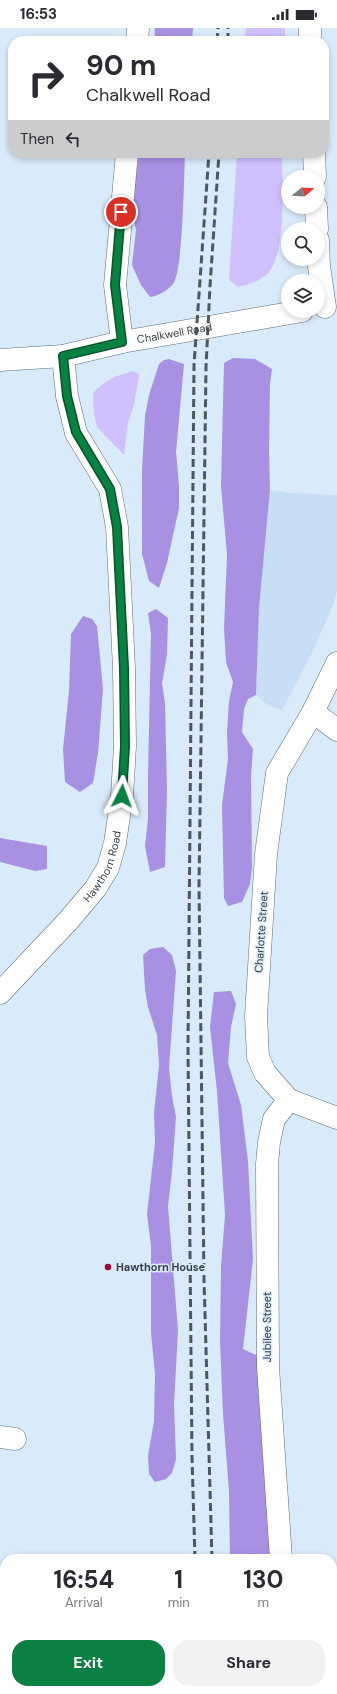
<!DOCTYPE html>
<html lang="en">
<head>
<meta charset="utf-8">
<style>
  body { margin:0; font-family:"DM Sans",sans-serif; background:#f2f2f3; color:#2b2b33; height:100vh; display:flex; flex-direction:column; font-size:15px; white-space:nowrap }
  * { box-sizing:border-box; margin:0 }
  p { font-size:13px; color:#7c7c81 }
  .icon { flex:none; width:22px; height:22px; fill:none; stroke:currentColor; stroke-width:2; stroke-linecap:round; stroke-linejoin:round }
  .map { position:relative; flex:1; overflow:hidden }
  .sheet { position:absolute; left:0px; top:1526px; width:337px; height:140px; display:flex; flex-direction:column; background:#fff; border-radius:16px 16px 0 0; box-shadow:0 2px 6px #0003 }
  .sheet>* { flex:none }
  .banner { position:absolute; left:8px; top:8px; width:321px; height:122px; border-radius:16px; box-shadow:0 2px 6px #0003; background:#fff; color:#2b2b33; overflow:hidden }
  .needle { width:26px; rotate:72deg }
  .fabs { position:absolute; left:281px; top:142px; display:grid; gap:8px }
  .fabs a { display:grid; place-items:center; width:44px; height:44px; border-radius:50%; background:#fff; box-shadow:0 2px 6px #0003; font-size:20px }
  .pin { position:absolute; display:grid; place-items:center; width:34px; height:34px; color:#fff; margin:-17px; border:2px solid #fff; border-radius:50%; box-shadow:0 1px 4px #0007 }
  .me { position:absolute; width:44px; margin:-22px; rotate:3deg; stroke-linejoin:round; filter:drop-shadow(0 0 3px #0008) }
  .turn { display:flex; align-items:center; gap:14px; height:84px; padding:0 12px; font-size:18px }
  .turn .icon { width:52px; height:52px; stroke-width:2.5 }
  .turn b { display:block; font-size:28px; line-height:34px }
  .then { display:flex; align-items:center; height:38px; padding:0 12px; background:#0003; gap:8px; font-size:15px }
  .eta { display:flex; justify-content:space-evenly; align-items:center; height:68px; text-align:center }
  .eta b { font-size:24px; font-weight:700; line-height:28px }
  .action { display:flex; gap:8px; margin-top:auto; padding:8px 12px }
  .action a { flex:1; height:46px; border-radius:16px; background:#0b8043; color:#fff; font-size:16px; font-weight:700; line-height:46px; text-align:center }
  .action a+a { background:#f2f2f3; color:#2b2b33 }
  .status { display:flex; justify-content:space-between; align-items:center; height:28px; padding:0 20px; background:#fff; direction:ltr }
  .status svg { height:11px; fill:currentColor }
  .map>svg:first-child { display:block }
  .built { fill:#c7def4 }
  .green { fill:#d0c0fe }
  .forest { fill:#a891e2 }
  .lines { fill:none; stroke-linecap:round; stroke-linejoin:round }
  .minor-casing { stroke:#5e6d7a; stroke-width:23 }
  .minor { stroke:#fff; stroke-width:22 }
  .rail { stroke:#4e575e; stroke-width:3; stroke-dasharray:8 4; stroke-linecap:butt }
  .route-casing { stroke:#07532c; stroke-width:10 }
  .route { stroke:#0b8043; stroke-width:7 }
  .poi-dot { fill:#a0003b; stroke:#d9eafa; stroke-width:1.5 }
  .labels { text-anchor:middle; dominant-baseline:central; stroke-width:3; stroke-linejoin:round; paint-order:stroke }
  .street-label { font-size:11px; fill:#373e44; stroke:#d9eafa }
  .poi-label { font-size:11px; font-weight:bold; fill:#373e44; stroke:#d9eafa; text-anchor:start }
</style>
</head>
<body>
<div class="status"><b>16:53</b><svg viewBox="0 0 49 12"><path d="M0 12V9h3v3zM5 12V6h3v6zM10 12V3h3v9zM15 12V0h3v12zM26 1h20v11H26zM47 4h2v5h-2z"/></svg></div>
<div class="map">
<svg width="337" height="1666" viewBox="0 0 337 1666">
  <rect width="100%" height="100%" fill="#d9eafa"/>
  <path class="built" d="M270 462 288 465 337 467V563L333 577 314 621 282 682 269 678 256 667 259 580Z"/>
  <g class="green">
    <path d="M246 0H285V13H245Z"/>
    <path d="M237 125H282C282 155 287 221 269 244 261 253 249 256 238 259L229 252Z"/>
    <path d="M134 343 139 347 134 377 128 394 124 427 97 399 94 386 93 365C105 352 117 347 134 343Z"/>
  </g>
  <g class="forest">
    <path d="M155 0H193L192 13H154Z"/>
    <path d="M139 125H185C184 147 183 244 173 256 168 262 158 268 150 269L141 257 132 237 136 202 132 181Z"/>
    <path d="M233 330 255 331 272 341 270 356 269 423 270 462 259 580 256 667 248 671 244 681 242 704 253 721 251 748 252 840 250 856 242 874 228 878 224 870 222 777 228 731 227 704 229 673 233 654 226 634 224 601 227 527 221 458 224 335Z"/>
    <path d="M169 331 184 336 176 424 179 458V480L167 535 159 560 149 553 142 526V442L145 388 149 367 159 336 164 332Z"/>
    <path d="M156 581 168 590 167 627 162 655 165 675 167 762 165 839 150 844 145 818 148 791V748L151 606 148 585Z"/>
    <path d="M83 588 92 591 97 598 103 661 98 725 93 755 80 764 65 754 63 721 69 663 71 606Z"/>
    <path d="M0 810 47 818V841L35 843 0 834Z"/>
    <path d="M163 919 172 927 176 943 169 1040 172 1068 176 1089 172 1143 168 1178 178 1302 174 1376 176 1431 172 1445 166 1451 155 1454 149 1446 148 1428 154 1393 155 1346 151 1305V1218L147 1186 155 1115 154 1085 159 1037 157 1007 148 979 145 962 143 927 150 921Z"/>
    <path d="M231 963 236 976 231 999 228 1035 241 1077 248 1133 253 1231 243 1321 276 1336 284 1410 292 1531H230L229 1463 223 1386 220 1313 221 1238 225 1187 217 1063 210 999 214 964Z"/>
  </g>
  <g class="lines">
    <defs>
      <g id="minor">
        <path d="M310 0V13"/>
        <path d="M137 13 138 0"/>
        <path d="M314 125 315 149"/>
        <path d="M316 179 317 201"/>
        <path d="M318 212 319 238 325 279"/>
        <path d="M122 314 115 257 127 125"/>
        <path id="s1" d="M0 332 63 328 122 314 302 283"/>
        <path d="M337 635 313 684 277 745 266 826 256 988 258 1029 265 1045 289 1072 337 1090"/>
        <path d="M313 684 337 702"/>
        <path id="s2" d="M0 965 68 893 95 861 108 840 115 815 122 768 125 718 124 640 117 499 110 461 76 405 67 368 63 328"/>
        <path d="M0 1409 15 1411"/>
        <path d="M281 1531 268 1339 267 1136 269 1114 274 1091 289 1072"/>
        <path d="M315 1661 322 1666"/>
      </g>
    </defs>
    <use href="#minor" class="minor-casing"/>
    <use href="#minor" class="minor"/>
    <g class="rail">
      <path d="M217 13 218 0"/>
      <path d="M228 13V0"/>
      <path d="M195 1531 192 1429 188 1019 194 337 209 125"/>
      <path d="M212 1531 204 1251 199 859 206 339 210 258 219 125"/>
      <path d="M199 1661V1666"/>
      <path d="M215 1661 216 1666"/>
    </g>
  </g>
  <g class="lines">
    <defs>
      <path id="route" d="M121 184 115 257 122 314 63 328 67 368 76 404 110 461 117 499 124 640 125 718 122 768"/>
    </defs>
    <use href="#route" class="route-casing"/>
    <use href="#route" class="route"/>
  </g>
  <circle class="poi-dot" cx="108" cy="1239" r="4"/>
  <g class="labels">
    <g class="street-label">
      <text stroke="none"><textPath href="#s1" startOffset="177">Chalkwell Road</textPath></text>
      <text stroke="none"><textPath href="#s2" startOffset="165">Hawthorn Road</textPath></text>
      <text transform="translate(261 904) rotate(-86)">Charlotte Street</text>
      <text transform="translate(267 1299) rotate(-90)">Jubilee Street</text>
    </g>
    <g class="poi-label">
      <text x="116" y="1239">Hawthorn House</text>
    </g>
  </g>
</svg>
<div class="fabs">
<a><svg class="needle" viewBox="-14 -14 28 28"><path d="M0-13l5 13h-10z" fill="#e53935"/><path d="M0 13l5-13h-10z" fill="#7c7c81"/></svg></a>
<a><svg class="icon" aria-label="search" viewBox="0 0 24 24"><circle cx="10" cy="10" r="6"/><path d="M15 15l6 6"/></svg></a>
<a><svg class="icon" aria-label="layers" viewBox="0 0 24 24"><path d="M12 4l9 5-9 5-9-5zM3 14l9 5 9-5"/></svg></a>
</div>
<div class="pin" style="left:121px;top:184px;background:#d93025"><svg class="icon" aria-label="arrive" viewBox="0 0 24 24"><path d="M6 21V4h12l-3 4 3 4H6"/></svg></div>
<svg class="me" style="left:122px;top:768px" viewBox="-20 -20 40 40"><path d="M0-17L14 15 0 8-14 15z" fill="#0b8043" stroke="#fff" stroke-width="4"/></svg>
<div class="banner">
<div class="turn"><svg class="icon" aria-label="right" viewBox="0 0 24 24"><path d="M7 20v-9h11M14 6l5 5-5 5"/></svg><div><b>90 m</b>Chalkwell Road</div></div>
<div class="then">Then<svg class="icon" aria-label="left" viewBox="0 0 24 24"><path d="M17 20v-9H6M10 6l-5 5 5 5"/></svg></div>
</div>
<section class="sheet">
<div class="eta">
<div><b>16:54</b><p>Arrival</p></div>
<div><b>1</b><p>min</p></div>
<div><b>130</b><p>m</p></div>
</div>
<div class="action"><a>Exit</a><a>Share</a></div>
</section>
</div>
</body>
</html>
